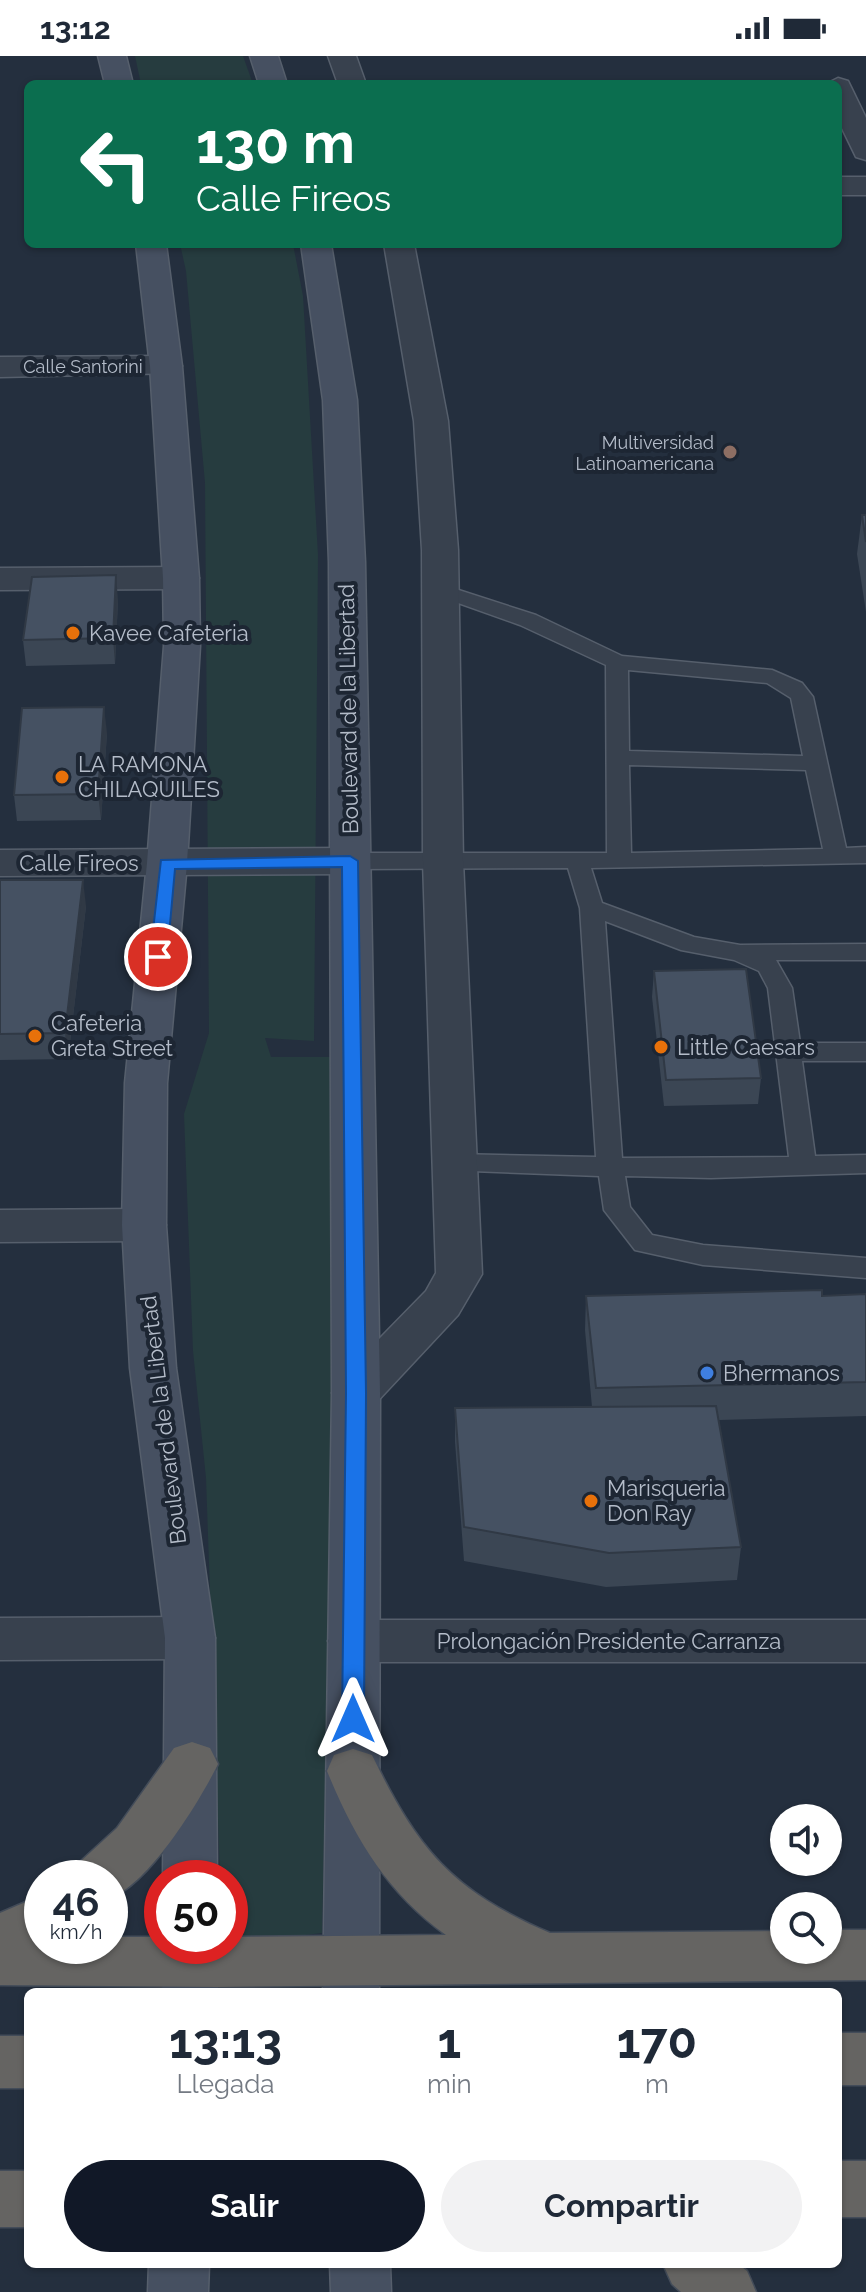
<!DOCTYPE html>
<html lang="es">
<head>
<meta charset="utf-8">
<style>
  body { margin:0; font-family:Raleway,sans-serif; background:#f2f2f3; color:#1f2937; height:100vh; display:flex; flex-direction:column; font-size:30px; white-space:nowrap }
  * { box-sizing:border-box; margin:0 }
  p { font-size:26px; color:#747a83 }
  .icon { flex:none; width:44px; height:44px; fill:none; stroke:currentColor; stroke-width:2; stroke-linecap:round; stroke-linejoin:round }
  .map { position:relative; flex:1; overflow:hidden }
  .side { position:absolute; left:24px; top:1932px; width:818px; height:280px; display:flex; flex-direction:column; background:#fff; border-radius:12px; box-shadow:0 2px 6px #0004 }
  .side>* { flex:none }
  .guide { position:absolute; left:24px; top:24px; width:818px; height:168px; border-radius:12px; box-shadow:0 2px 6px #0004; background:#0b6e4f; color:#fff; overflow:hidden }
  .controls { position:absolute; left:770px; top:1748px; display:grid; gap:16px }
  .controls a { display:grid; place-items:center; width:72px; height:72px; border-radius:50%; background:#fff; box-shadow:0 2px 6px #0004; font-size:40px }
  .speed { position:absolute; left:24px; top:1804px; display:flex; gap:16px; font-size:40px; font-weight:700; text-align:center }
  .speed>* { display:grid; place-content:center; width:104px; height:104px; border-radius:50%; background:#fff; box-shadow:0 2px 6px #0004; line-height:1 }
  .speed small { font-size:20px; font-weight:400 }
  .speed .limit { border:12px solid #d22; background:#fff; color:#111 }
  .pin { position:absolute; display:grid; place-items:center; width:68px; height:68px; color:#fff; margin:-34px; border:4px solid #fff; border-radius:50%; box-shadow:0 2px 8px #0007 }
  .me { position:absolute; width:88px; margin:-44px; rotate:0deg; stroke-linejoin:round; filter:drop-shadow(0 0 6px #0008) }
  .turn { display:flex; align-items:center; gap:28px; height:168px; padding:0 40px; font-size:36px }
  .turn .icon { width:104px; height:104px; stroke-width:2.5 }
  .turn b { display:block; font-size:56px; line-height:68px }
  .eta { display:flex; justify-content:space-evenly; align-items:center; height:136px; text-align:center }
  .eta b { font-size:48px; font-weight:700; line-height:56px }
  .button { display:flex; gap:16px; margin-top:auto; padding:16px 40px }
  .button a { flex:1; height:92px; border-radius:48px; background:#111827; color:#fff; font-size:32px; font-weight:700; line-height:92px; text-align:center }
  .button a+a { background:#f2f2f3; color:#1f2937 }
  .status { display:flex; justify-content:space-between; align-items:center; height:56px; padding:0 40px; background:#fff; direction:ltr }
  .status svg { height:22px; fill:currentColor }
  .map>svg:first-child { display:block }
  .green { fill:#263c3f }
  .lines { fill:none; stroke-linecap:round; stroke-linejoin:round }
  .service-casing { stroke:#565f6c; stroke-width:3 }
  .minor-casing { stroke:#565f6c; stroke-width:3 }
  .secondary-casing { stroke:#565f6c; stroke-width:3 }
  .trunk-casing { stroke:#434c59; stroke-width:3 }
  .service { fill:#38414e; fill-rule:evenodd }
  .minor { fill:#38414e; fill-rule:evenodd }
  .secondary { fill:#465061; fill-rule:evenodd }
  .trunk { fill:#656462; fill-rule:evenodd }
  .wall { fill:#3b4654 }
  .shaded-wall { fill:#303945 }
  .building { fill:#455162; stroke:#303945; stroke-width:2 }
  .route { fill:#1a73e8; stroke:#114b97; stroke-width:2 }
  .education-dot { fill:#8d6e63; stroke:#1d2633; stroke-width:3 }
  .food-dot { fill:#e8710a; stroke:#1d2633; stroke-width:3 }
  .shop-dot { fill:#3f7fe0; stroke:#1d2633; stroke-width:3 }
  .labels { text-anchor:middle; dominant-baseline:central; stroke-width:8; stroke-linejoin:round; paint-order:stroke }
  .far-street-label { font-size:18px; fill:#b4bcc9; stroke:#1d2633 }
  .far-poi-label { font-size:18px; fill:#b4bcc9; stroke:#1d2633; text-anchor:end }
  .poi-label { font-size:22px; fill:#b4bcc9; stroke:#1d2633; text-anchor:start }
  .street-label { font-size:22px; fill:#b4bcc9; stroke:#1d2633 }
</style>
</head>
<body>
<div class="status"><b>13:12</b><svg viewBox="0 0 49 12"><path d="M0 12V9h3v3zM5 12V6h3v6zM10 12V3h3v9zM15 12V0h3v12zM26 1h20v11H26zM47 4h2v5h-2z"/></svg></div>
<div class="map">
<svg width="866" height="2236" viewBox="0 0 866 2236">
  <rect width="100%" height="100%" fill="#242f3e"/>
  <g class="green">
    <path d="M135 0H243L253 28H141Z"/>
    <path d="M180 188H293L303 240 318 499 314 985 265 982 271 1001H340L322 1877 230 1888V1822H220L206 1422 193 1295 184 1058 209 977 205 427 186 215Z"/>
  </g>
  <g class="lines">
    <defs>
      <path id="service" d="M440 528 536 559 622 600 772 614 802 627 813 641 846 792 866 791V807L591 812 602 847 694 881 740 889 866 888V904H776L792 932 800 987H866V1005H802L815 1100 866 1099V1117L711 1122 625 1120 630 1151 652 1179 703 1189 866 1202V1222L703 1209 635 1194 604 1154 599 1120 446 1114 442 1107 446 1100 455 1098 596 1101 580 852 568 812 350 813 338 805 350 797H607L606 609 520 569 433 538 429 534ZM628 614 767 627 791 642 803 700 629 695ZM629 709 806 714 823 793 631 797ZM605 865 681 894 734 904 759 915 768 932 789 1101 622 1102Z"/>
      <g id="minor">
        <path d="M328 0H356L366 28H338Z"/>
        <path d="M838 22 848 25 866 62V104L856 101 838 64V28H826Z"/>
        <rect x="838" y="121" width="28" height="18"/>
        <path d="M384 188H414L448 365 458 494 463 805 482 1218 458 1259 373 1350 356 1355 339 1350 332 1337 339 1324 426 1235 436 1217 423 805 422 494 414 365Z"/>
        <path d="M166 300 178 303 182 310 178 317 0 321V301Z"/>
        <path d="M181 511 194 514 199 522 194 530 181 533 0 534V512Z"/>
        <path d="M350 792 364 796 370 805 364 814 350 818 0 820V794Z"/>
        <path d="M144 1153 160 1157 166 1169 160 1181 144 1185 0 1186V1154Z"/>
        <path d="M190 1561 208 1567 215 1582 208 1597 190 1603 0 1604V1562Z"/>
        <path d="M353 1564H866V1606H353L335 1600 328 1585 335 1570Z"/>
      </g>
      <g id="secondary">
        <path d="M98 0H126L133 28H105Z"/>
        <path d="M250 0H278L287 28H259Z"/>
        <path d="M136 188H166L182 310 199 522 200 590 187 807 167 1027 166 1169 176 1312 215 1582 217 1822H163L165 1582 130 1312 122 1169 125 1027 147 807 164 590 163 522 150 310Z"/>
        <path d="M301 188H331L357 344 365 506 380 1337 379 1936H323L332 1337 329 506 323 344Z"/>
        <path d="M164 1890H218V1936H162Z"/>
        <path d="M149 2208H209L208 2236H148Z"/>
        <path d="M330 2208H390L391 2236H331Z"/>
      </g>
      <g id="trunk">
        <path d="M192 1686 210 1692 218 1708C200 1745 149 1828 110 1842V1822H73L81 1805 117 1772 174 1692Z"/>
        <path d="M353 1693 372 1699C417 1793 452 1835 550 1877L784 1875V1894H828V1874H866V1924L217 1931 0 1929V1857L42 1839V1890H110V1881H162V1890H230V1881L446 1879C387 1837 354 1781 327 1715L334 1699Z"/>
        <rect x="838" y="1977" width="28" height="52"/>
        <rect x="0" y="1980" width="28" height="52"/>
        <rect x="838" y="2105" width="28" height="56"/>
        <rect x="0" y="2115" width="28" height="56"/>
        <path d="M663 2208H738L747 2215 756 2236H681L672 2228Z"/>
      </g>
    </defs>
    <use href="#service" class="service-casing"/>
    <use href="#minor" class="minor-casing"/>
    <use href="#secondary" class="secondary-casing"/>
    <use href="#trunk" class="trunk-casing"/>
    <use href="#service" class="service"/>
    <use href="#minor" class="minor"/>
    <use href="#secondary" class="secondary"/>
    <use href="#trunk" class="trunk"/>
  </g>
  <g class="wall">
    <path d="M862 459H866V556L857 498Z"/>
    <path d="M118 544 115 608 26 610 23 584Z"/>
    <path d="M107 677 101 764 17 765 14 739Z"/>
    <path d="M0 824 86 850 68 1003 0 1004Z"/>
    <path d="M654 915 761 1022 758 1048 664 1050 652 941Z"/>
    <path d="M866 1238V1360L719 1364 741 1491 737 1524 606 1531 464 1505 455 1386V1352L592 1351 585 1274 586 1240H822Z"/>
  </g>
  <g class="shaded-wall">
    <path d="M116 519 118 544 115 608 113 582Z"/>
    <path d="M104 651 107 677 101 764 98 738Z"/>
    <path d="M83 824 86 850 68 1003 65 977Z"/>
  </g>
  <g class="building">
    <path d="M862 459H866V486Z"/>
    <path d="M116 519 113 582 23 584 32 521Z"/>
    <path d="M104 651 98 738 14 739 22 652Z"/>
    <path d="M0 824H83L65 977 0 978Z"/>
    <path d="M746 913 761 1022 666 1024 654 915Z"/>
    <path d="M822 1234V1240L866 1238V1326L596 1332 586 1240Z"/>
    <path d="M716 1350 741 1491 609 1497 464 1471 455 1352Z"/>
  </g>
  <path class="route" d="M350 800 358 805 366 1337 364 1663 361 1669H345L342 1663 346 1337 342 811 175 813 167 901 158 907 150 901 161 804Z"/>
  <circle class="education-dot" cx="730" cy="396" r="8"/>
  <g class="food-dot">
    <circle cx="73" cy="577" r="8"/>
    <circle cx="62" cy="721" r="8"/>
    <circle cx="35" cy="980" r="8"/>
    <circle cx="661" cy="991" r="8"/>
    <circle cx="591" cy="1445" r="8"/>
  </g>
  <circle class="shop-dot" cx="707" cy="1317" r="8"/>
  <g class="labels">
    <g class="far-street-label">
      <text x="83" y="310">Calle Santorini</text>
    </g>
    <g class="far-poi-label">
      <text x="714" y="386">Multiversidad<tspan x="714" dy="21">Latinoamericana</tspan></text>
    </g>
    <g class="poi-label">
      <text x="89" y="577">Kavee Cafeteria</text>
      <text x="78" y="708">LA RAMONA<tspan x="78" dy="25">CHILAQUILES</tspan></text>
      <text x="51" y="967">Cafeteria<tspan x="51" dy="25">Greta Street</tspan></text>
      <text x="677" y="991">Little Caesars</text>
      <text x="723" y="1317">Bhermanos</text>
      <text x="607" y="1432">Marisqueria<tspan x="607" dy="25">Don Ray</tspan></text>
    </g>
    <g class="street-label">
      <text transform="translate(348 653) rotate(-91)">Boulevard de la Libertad</text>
      <text x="79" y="807">Calle Fireos</text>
      <text transform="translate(163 1364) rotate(-97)">Boulevard de la Libertad</text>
      <text x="609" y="1585">Prolongación Presidente Carranza</text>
    </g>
  </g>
</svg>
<div class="controls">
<a><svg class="icon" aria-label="sound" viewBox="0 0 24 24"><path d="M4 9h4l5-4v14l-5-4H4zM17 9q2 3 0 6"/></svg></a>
<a><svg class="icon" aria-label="search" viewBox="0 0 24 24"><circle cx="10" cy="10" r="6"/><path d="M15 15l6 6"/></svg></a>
</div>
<div class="speed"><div>46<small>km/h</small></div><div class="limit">50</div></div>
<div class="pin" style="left:158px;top:901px;background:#d93025"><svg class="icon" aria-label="arrive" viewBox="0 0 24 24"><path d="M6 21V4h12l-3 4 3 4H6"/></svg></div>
<svg class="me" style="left:353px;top:1663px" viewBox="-20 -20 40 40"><path d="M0-17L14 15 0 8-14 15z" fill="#1a73e8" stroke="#fff" stroke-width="4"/></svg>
<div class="guide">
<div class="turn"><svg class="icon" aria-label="left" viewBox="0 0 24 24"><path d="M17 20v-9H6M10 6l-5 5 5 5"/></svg><div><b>130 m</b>Calle Fireos</div></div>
</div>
<section class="side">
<div class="eta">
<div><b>13:13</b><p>Llegada</p></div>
<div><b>1</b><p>min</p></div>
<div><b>170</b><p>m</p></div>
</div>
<div class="button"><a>Salir</a><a>Compartir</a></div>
</section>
</div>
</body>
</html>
